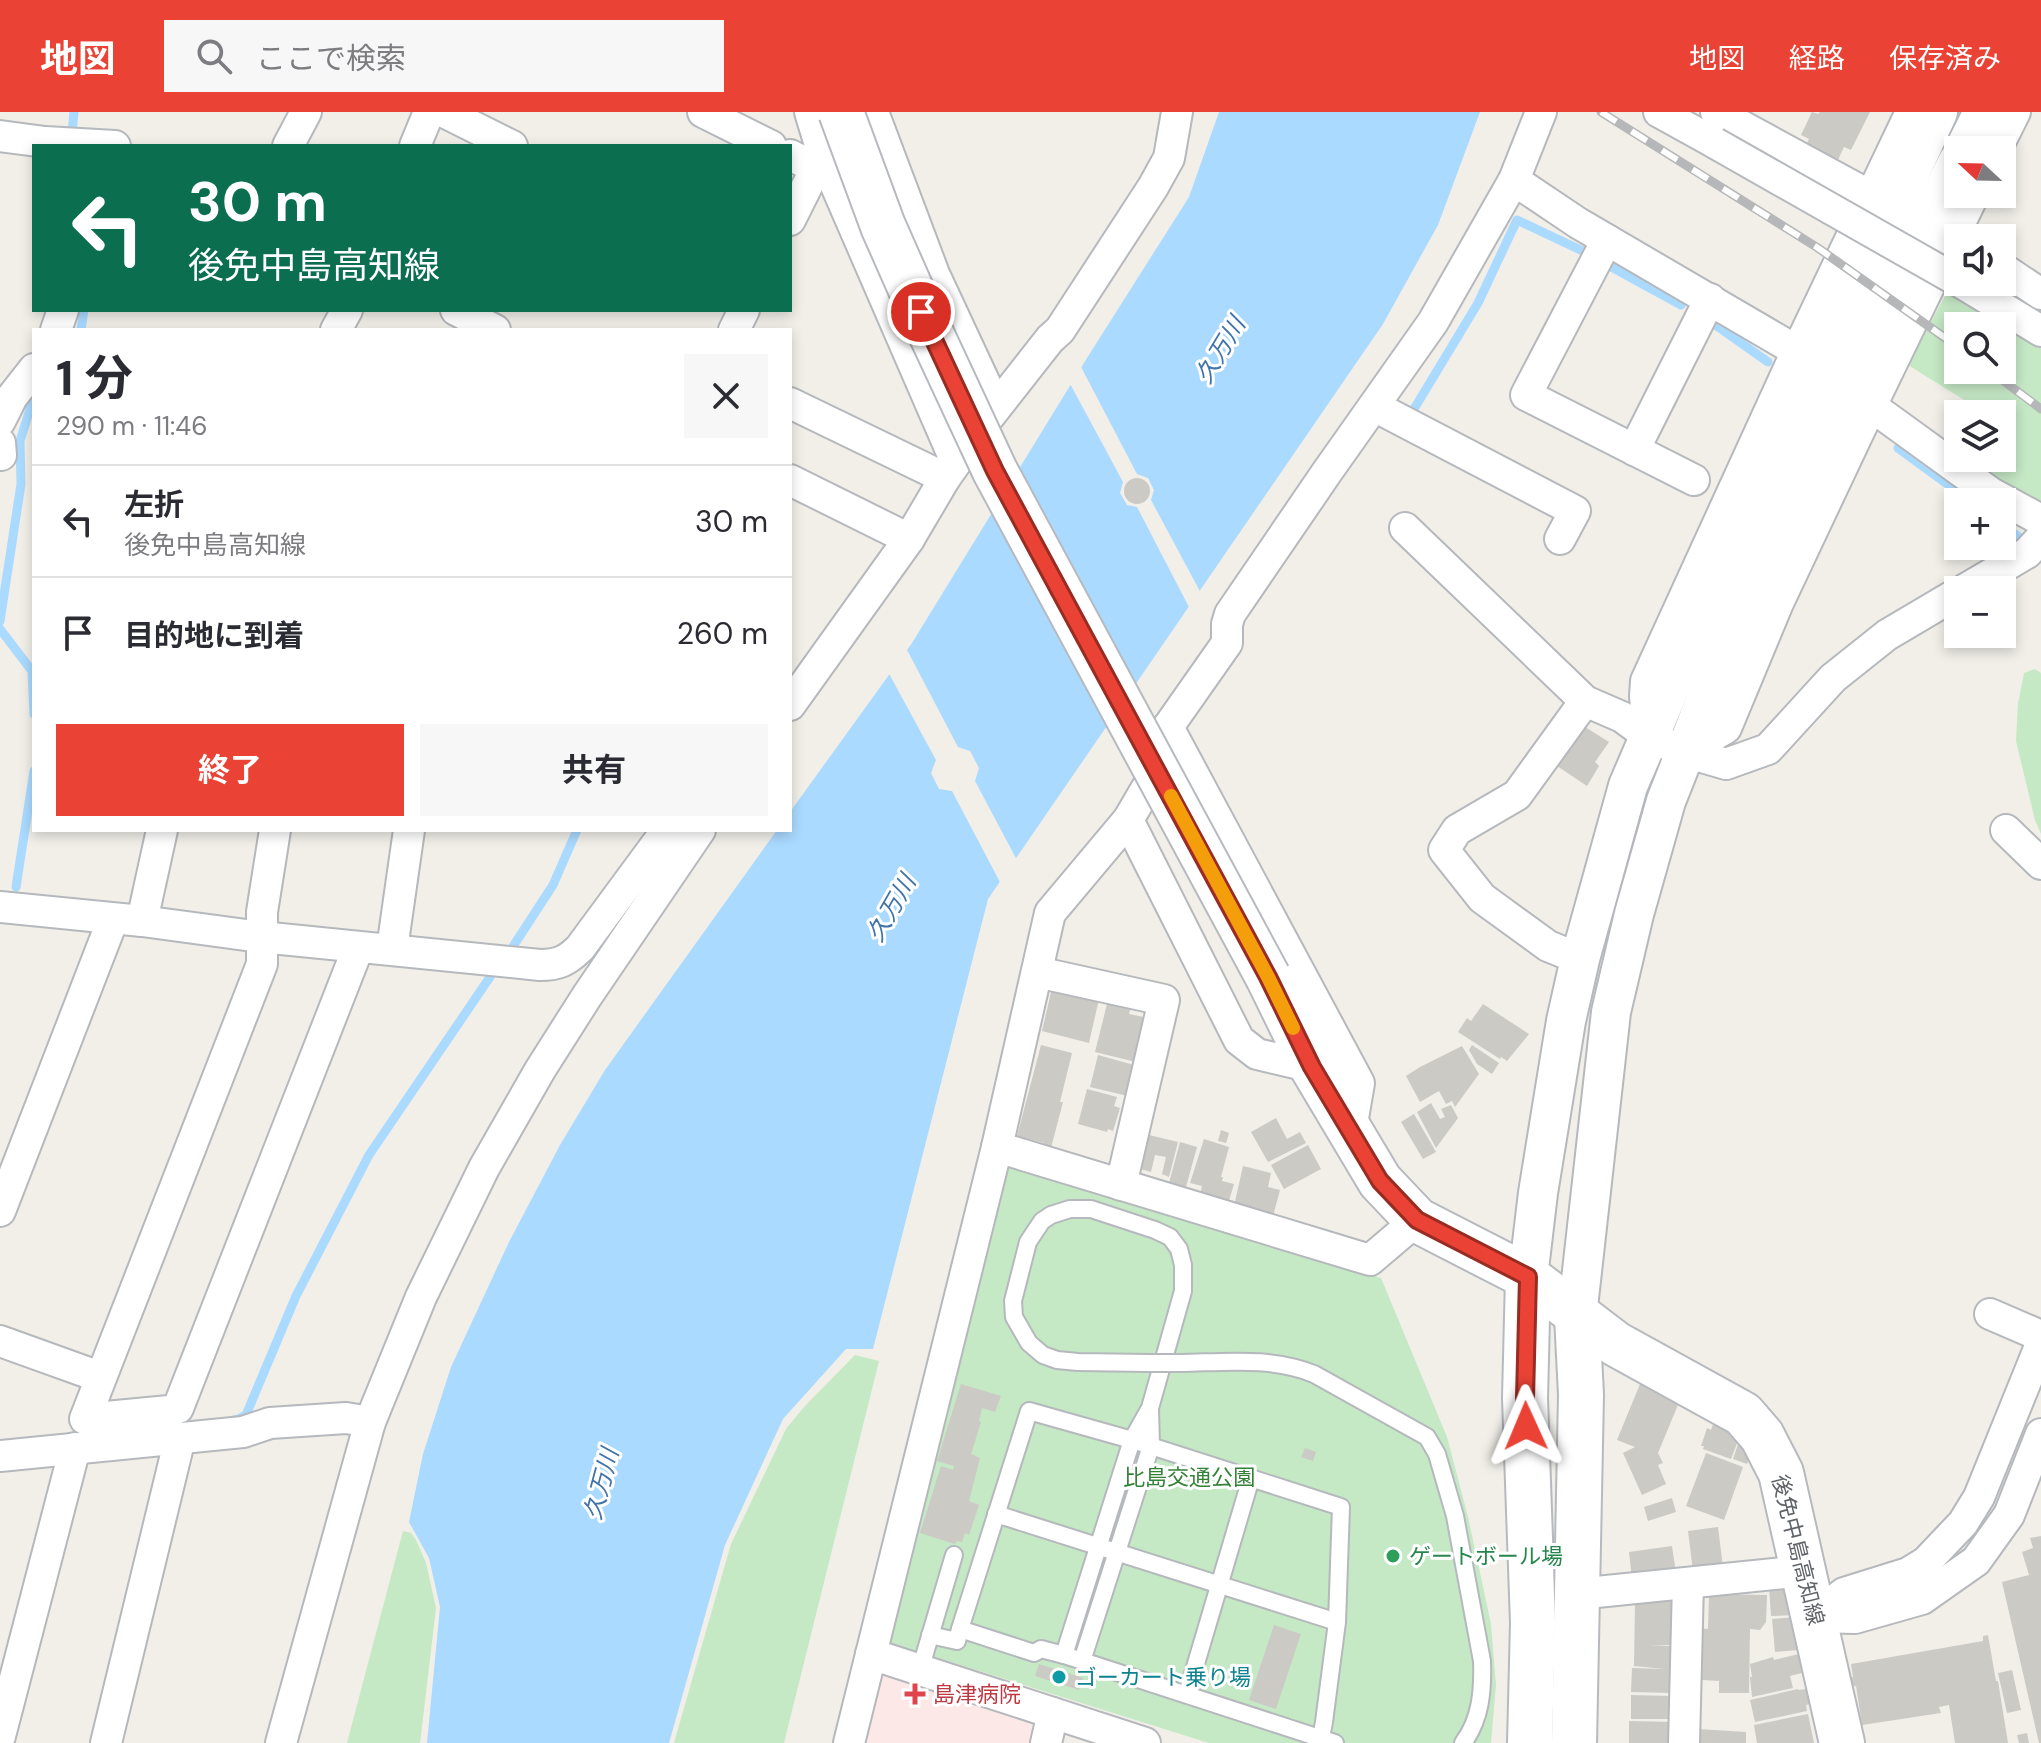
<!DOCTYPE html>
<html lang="ja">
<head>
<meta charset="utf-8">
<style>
  body { margin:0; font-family:"DM Sans","Noto Sans JP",sans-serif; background:#f7f7f7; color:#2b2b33; height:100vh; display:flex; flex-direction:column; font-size:30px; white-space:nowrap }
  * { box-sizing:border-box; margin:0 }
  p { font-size:26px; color:#7c7c81 }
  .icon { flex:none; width:44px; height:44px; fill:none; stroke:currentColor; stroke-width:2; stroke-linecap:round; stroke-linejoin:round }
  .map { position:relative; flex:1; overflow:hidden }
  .drawer { position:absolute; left:32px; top:216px; width:760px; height:504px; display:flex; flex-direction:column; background:#fff; border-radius:0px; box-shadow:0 4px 12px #0003 }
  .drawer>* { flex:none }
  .banner { position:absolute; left:32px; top:32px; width:760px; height:168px; border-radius:0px; box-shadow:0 4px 12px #0003; background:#0b6e4f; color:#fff; overflow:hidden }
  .needle { width:52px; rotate:292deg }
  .buttons { position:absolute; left:1944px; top:24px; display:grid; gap:16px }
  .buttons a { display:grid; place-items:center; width:72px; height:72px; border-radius:0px; background:#fff; box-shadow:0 4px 12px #0003; font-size:40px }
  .pin { position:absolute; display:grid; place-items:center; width:68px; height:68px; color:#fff; margin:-34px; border:4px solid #fff; border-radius:50%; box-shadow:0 2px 8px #0007 }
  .me { position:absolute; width:88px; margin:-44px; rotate:359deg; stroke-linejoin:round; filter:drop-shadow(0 0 6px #0008) }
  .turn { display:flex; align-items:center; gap:28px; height:168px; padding:0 24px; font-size:36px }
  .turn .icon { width:104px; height:104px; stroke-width:2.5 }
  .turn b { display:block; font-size:56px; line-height:68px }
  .round { display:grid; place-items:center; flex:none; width:84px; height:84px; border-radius:0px; background:#f7f7f7 }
  .summary { display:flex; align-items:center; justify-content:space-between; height:136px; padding:0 24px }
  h1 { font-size:48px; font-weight:700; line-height:60px }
  .primary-button { display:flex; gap:16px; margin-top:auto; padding:16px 24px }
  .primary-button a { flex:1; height:92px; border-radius:0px; background:#ea4335; color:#fff; font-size:32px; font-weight:700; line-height:92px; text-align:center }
  .primary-button a+a { background:#f7f7f7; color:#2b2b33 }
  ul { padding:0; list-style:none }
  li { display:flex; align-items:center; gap:24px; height:112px; padding:0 24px; border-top:2px solid #e1e1e2 }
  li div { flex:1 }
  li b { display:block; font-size:30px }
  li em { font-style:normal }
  header { display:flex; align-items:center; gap:48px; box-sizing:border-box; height:112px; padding:0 40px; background:#ea4335; color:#fff }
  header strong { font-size:38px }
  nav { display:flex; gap:44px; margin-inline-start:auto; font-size:28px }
  .search { width:560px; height:72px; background:#f7f7f7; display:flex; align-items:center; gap:20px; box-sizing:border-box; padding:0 28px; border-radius:0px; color:#7c7c81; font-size:30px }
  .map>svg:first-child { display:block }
  .medical { fill:#fce8e6 }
  .green { fill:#c5e8c5; fill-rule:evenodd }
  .water { fill:#aadaff }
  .pier { fill:#f1efe8 }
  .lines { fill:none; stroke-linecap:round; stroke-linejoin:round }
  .stream { stroke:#aadaff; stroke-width:9 }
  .building { fill:#cccac5 }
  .service-casing { stroke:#b5b8bc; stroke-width:20 }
  .minor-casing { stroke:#b5b8bc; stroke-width:34 }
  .tertiary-casing { stroke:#b5b8bc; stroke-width:42 }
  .secondary-casing { stroke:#b6babf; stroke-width:48 }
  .service { stroke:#fff; stroke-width:16 }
  .minor { stroke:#fff; stroke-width:30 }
  .tertiary { stroke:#fff; stroke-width:38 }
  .secondary { stroke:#fff; stroke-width:44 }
  .rail-casing { stroke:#b6b7b8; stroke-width:9 }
  .rail { stroke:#fff; stroke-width:6; stroke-dasharray:18; stroke-linecap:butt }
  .service-bridge-casing { stroke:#b5b8bc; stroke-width:20; stroke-linecap:butt }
  .minor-bridge-casing { stroke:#b5b8bc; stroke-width:34; stroke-linecap:butt }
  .secondary-bridge-casing { stroke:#b6babf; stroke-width:48; stroke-linecap:butt }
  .service-bridge { stroke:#fff; stroke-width:16 }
  .minor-bridge { stroke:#fff; stroke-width:30 }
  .secondary-bridge { stroke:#fff; stroke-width:44 }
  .route-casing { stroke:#982c22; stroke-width:20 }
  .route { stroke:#ea4335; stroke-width:14 }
  .slow { stroke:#f59e0b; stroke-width:14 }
  .leisure-dot { fill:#2e9e5b; stroke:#fff; stroke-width:3 }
  .culture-dot { fill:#0f9aa8; stroke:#fff; stroke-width:3 }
  .health-dot { fill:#e0444e; stroke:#fff; stroke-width:3 }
  .labels { text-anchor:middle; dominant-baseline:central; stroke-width:6; stroke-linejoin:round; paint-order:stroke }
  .park-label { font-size:22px; fill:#348238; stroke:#fff }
  .street-label { font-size:22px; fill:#5f6368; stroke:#fff }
  .leisure-label { font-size:22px; fill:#27864d; stroke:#fff; text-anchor:start }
  .culture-label { font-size:22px; fill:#0d838f; stroke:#fff; text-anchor:start }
  .health-label { font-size:22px; fill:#be3a42; stroke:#fff; text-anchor:start }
  .water-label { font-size:24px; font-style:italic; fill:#4174aa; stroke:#fff }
</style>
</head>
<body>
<header>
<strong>地図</strong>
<div class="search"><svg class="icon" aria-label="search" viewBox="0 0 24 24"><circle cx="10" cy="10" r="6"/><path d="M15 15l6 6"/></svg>ここで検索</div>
<nav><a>地図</a><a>経路</a><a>保存済み</a></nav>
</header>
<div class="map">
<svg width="2041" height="1631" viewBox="0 0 2041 1631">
  <rect width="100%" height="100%" fill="#f1efe8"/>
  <path class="medical" d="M882 1559 1025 1603 1034 1623 1032 1631H863L879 1561Z"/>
  <g class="green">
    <path d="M1947 180 2041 235V389L2001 370 1968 346H2002V302H1968L1969 291 1908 253ZM1958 214H2002V258H1958Z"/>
    <path d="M2035 557 2041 561V722L2035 708 2016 629 2018 592 2024 561Z"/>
    <path d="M1009 1047 1381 1166 1447 1325 1468 1405 1491 1512 1496 1573 1491 1631H1209L887 1530Z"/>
    <path d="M855 1243 879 1249 784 1631H674L731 1432 786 1317 804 1295Z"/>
    <path d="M403 1419 411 1421 416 1428 426 1451 436 1496 420 1631H347Z"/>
  </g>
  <path class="water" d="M1219 0H1480L1438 113 1383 212 988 787 873 1237H846L783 1307 725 1433 669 1631H427L440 1495 429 1446 409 1410 423 1342 451 1255 509 1130 560 1033 605 958 777 718H790V700L912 531 1087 246 1189 85Z"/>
  <g class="pier">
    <path d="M1079 251 1137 362 1148 366 1154 378 1151 388 1202 483 1191 499 1137 395 1127 393 1120 381 1123 370 1068 268Z"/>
    <path d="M905 534 958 635 970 639 979 656 975 669 1018 750 1002 774 952 679 939 677 931 661 936 648 887 558Z"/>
  </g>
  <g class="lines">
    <g class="stream">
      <path d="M72 22 74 0"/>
      <path d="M1606 152 1681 193"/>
      <path d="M1717 214 1768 250"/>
      <path d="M81 218 84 198"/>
      <path d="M1414 297 1478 191 1517 108 1587 141"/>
      <path d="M1898 336 1972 390"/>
      <path d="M2002 412 2020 426"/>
      <path d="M0 509 21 372 20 329 34 284"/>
      <path d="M0 517 32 559 34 602"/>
      <path d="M16 775 34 659"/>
      <path d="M512 836 553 773 577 718"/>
      <path d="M234 1308 239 1307 246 1303 296 1184 369 1043 490 865"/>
    </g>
  </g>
  <g class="building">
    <path d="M1812 0 1818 2 1820 0H1870L1851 38 1844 35 1836 52 1805 35 1809 27 1801 23Z"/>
    <circle cx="1137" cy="379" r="13"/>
    <path d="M1582 613 1609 630 1595 650 1599 654 1587 674 1557 654Z"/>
    <path d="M1052 876 1099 887 1089 931 1042 919Z"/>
    <path d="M1108 888 1131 894 1129 902 1144 905 1142 916H1144L1136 950 1095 940Z"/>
    <path d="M1483 892 1529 922 1507 949 1501 945 1500 947 1458 920 1467 906 1471 909Z"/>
    <path d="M1041 933 1072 941 1060 990H1063L1051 1036 1043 1033 1044 1031 1017 1024Z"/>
    <path d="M1472 933 1499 951 1492 962 1477 952 1469 938Z"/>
    <path d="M1462 934 1479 962 1455 995 1452 989 1446 992 1439 979 1420 990 1406 964 1420 955Z"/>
    <path d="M1098 943 1134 953 1132 985 1090 975Z"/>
    <path d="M1087 977 1117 985 1114 994 1120 996 1113 1019 1108 1017 1107 1020 1078 1012Z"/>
    <path d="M1431 991 1440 1007 1445 1005 1441 997 1451 993 1458 1006 1436 1036 1417 1000Z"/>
    <path d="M1414 1002 1436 1040 1423 1047 1401 1010Z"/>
    <path d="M1276 1006 1287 1027 1300 1020 1306 1031 1268 1050 1251 1020Z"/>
    <path d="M1221 1018 1229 1021 1226 1031 1218 1029Z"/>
    <path d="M1145 1022 1178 1030 1169 1065 1162 1062 1166 1045 1155 1043 1151 1060 1137 1056Z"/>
    <path d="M1204 1027 1229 1035 1221 1065H1223L1222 1069 1234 1072 1228 1092 1200 1083 1202 1074 1190 1071Z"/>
    <path d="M1180 1030 1197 1035 1186 1075 1169 1071Z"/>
    <path d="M1308 1033 1321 1057 1284 1077 1271 1053Z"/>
    <path d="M1243 1054 1271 1061 1268 1075 1280 1078 1273 1104 1234 1094Z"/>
    <path d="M961 1272 1001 1284 995 1300 982 1296 979 1309 981 1310 971 1342 980 1346 969 1389 979 1393 969 1423 965 1421 962 1430 957 1429 955 1432 920 1421 941 1354 953 1358 954 1354 937 1349Z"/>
    <path d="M1640 1272 1680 1288 1658 1341 1663 1351 1658 1353 1666 1372 1642 1383 1623 1341 1635 1335 1617 1328Z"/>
    <path d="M1715 1307 1732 1318 1730 1323 1739 1326 1731 1347 1703 1337 1704 1334H1701L1707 1316 1711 1318Z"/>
    <path d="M1739 1329 1750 1343 1747 1352 1733 1347Z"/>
    <path d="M1305 1336 1316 1340 1313 1349 1301 1345Z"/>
    <path d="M1706 1341 1743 1355 1724 1408 1686 1394Z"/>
    <path d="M1672 1386 1676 1400 1648 1409 1644 1395Z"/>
    <path d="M1718 1415 1723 1455 1693 1459 1688 1419Z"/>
    <path d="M2041 1424V1631H2039L2002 1470 2029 1463 2022 1440 2033 1436 2030 1426Z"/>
    <path d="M1672 1434 1676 1461 1632 1467 1629 1440Z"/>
    <path d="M1784 1473 1796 1503 1771 1504 1769 1474Z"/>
    <path d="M1709 1482 1767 1483 1766 1510 1760 1518 1750 1517 1749 1581H1719V1569L1702 1568V1550H1698V1516L1708 1517Z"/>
    <path d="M1668 1486 1677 1493 1676 1533H1649L1672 1534 1670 1581 1631 1580 1632 1556 1665 1557 1634 1554 1635 1489Z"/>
    <path d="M1796 1505 1799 1538 1775 1540 1772 1507Z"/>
    <path d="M1274 1513 1301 1522 1276 1597 1249 1588Z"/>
    <path d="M1988 1523 1996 1569H1998L2008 1631H1955L1949 1593 1939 1595 1941 1601 1862 1613 1856 1574 1851 1575 1850 1567 1853 1565 1851 1552 1983 1529V1524Z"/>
    <path d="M1803 1541 1806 1560 1790 1564 1793 1576 1752 1585 1750 1565H1752L1750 1552 1773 1545 1774 1548Z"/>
    <path d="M1039 1552 1083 1566 1079 1578 1035 1564Z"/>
    <path d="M2012 1558 2021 1598 2007 1601 1998 1561Z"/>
    <path d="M1798 1577V1578L1807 1577 1810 1592 1806 1593 1807 1599 1755 1610 1750 1588Z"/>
    <path d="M1631 1583 1673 1584V1607H1631Z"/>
    <path d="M1808 1602 1814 1631H1757L1754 1613Z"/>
    <path d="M1629 1609 1674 1610V1631H1629Z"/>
    <path d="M1698 1617 1746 1620V1631H1697Z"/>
    <path d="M2027 1621 2029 1631H2019L2017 1623Z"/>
  </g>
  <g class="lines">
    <defs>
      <g id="service">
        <path d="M1182 1251C1228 1250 1271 1245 1314 1262L1427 1325 1437 1342 1455 1404 1482 1549C1483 1578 1481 1607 1463 1631"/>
        <path d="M996 1402 1337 1510 1324 1610 1321 1626"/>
        <path d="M960 1517 1029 1299 1132 1328 1341 1395 1337 1510"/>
        <path d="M930 1523 957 1529 960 1517 1034 1541 1041 1537 1064 1543 1335 1631"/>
        <path d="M1064 1543 1132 1328 1150 1296 1183 1179V1153L1179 1137 1170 1125 1155 1118 1091 1097H1070L1051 1103 1042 1109 1028 1130 1013 1189 1014 1205 1029 1231 1043 1243 1057 1248 1078 1250 1149 1251"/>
        <path d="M1082 1549 1151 1334 1150 1297"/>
        <path d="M920 1558 954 1443"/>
        <path d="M1187 1582 1251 1366"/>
      </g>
      <g id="minor">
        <path d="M444 0 512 34"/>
        <path d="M703 0 771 34"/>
        <path d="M873 0 934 162 996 295"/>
        <path d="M1659 0 1715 31"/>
        <path d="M1716 0 1872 85"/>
        <path d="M0 24 45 30 115 34"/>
        <path d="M288 34 306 0"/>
        <path d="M415 34 429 0"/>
        <path d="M1996 38 2015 0"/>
        <path d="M790 43 816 56"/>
        <path d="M824 46 956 350"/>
        <path d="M1514 68 1578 111 1797 239"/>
        <path d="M790 108 816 56 824 46 810 0"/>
        <path d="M1607 128 1526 283 1694 368"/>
        <path d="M2002 156 2041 182"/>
        <path d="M1960 170 2041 219"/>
        <path d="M456 198 495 218"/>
        <path d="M56 218 63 198"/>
        <path d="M336 218 347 198"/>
        <path d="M734 218 744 198"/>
        <path d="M790 291 945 366"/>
        <path d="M1374 294 1575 399 1560 427"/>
        <path d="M1871 294 1991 381 2041 408"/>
        <path d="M0 309 12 285 34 257"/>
        <path d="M0 331 1 343"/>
        <path d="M1634 338 1710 187"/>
        <path d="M790 368 909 427"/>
        <path d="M1405 416 1585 589 1622 605 1648 624 1685 640 1726 652 1768 637 1833 566 1887 523 1958 481"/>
        <path d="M1964 478 2027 441 2041 426"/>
        <path d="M790 593 909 427 945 366 984 311 1050 227 1060 218 1153 75 1169 46 1177 0"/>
        <path d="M1168 615 1359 971 1351 1018"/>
        <path d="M1648 624 1645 584 1646 569 1797 239 1911 0"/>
        <path d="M1685 640 1726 616 1778 491 1871 294 1974 82"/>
        <path d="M1128 708 1239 928 1257 942 1312 955"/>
        <path d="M275 718 262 800V852L85 1307 169 1299 178 1296 358 836"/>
        <path d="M2006 718 2041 752"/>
        <path d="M0 795 142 809 261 825 540 853C558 853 567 849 580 836L667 718"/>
        <path d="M142 809 162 718"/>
        <path d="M392 837 409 718"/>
        <path d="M1580 847 1548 834 1482 786 1444 738 1457 718 1517 683 1585 589"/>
        <path d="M1037 860 1164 888 1121 1073"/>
        <path d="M997 1035 1370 1148 1417 1108"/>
        <path d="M0 1099 113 807"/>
        <path d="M1990 1202 2041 1224"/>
        <path d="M0 1229 100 1265"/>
        <path d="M0 1344 243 1320 270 1311 346 1306 370 1310"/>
        <path d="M1577 1482 1804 1459"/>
        <path d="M1814 1505 1844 1481 1908 1461 1926 1450 1963 1411 1979 1385 2041 1232"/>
        <path d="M1814 1505 1855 1506 1922 1487 1976 1449 2009 1403 2041 1322"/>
        <path d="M871 1542 1145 1631"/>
        <path d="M0 1624 75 1336"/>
        <path d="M106 1631 180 1326"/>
        <path d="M281 1631 370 1310 421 1185 484 1056 540 958 587 884 700 718"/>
        <path d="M849 1631 997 1035 1050 801 1128 708 1152 667 1168 615 1227 531V512L1230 502 1327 360 1433 210 1514 68 1541 0"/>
        <path d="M1046 1631 1053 1601"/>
        <path d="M1684 1631 1688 1471"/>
      </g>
      <g id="tertiary">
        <path d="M1964 38 1983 0"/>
        <path d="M1528 1165 1538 1081 1566 909 1580 847 1628 674 1689 532 1839 216 1938 0"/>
        <path d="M1577 1204 1611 900 1634 802 1666 689 1722 547 1830 306 1958 49"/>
      </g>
      <g id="secondary">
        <path d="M1268 865 1312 955 1380 1069 1417 1108 1528 1165 1616 1232 1743 1302 1762 1324 1781 1361 1842 1631"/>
        <path d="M1528 1165 1525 1286 1533 1511 1530 1631"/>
        <path d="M1574 1631 1581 1283 1577 1204"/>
      </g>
    </defs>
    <use href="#service" class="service-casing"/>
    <use href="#minor" class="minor-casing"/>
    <use href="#tertiary" class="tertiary-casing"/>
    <use href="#secondary" class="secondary-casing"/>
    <use href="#service" class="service"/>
    <use href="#minor" class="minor"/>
    <use href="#tertiary" class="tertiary"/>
    <use href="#secondary" class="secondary"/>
    <defs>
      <g id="rail">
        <path d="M1601 0 1818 136 1958 235"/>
        <path d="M1989 258 2041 297"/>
      </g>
    </defs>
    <use href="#rail" class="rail-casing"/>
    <use href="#rail" class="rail"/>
    <defs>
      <path id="service-bridge" d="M1149 1251H1182"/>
      <path id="minor-bridge" d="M1715 31 1958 169"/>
      <path id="secondary-bridge" d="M841 0 883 114 921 200 995 359 1268 865"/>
    </defs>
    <use href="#service-bridge" class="service-bridge-casing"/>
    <use href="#minor-bridge" class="minor-bridge-casing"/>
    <use href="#secondary-bridge" class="secondary-bridge-casing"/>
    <use href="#service-bridge" class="service-bridge"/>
    <use href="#minor-bridge" class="minor-bridge"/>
    <use href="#secondary-bridge" class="secondary-bridge"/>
  </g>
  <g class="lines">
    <defs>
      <path id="route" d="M921 200 995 359 1268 865 1312 955 1380 1069 1417 1108 1528 1165 1525 1286 1526 1314"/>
    </defs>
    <use href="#route" class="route-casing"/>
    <use href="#route" class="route"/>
    <path class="slow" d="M1171 684 1268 865 1293 916"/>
  </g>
  <circle class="leisure-dot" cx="1393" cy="1444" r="8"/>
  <circle class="culture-dot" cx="1059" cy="1565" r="8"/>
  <path class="health-dot" d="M911 1570h8v8h8v8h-8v8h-8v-8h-8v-8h8z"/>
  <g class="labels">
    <g class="park-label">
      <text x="1189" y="1365">比島交通公園</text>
    </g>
    <g class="street-label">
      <text transform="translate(1798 1438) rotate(76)">後免中島高知線</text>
    </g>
    <g class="leisure-label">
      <text x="1409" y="1444">ゲートボール場</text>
    </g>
    <g class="culture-label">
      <text x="1075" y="1565">ゴーカート乗り場</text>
    </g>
    <g class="health-label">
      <text x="933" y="1582">島津病院</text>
    </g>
    <g class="water-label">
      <text transform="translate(1220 238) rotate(-59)">久万川</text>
      <text transform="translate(891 796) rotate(-60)">久万川</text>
      <text transform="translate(601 1372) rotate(-75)">久万川</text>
    </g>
  </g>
</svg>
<div class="buttons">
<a><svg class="needle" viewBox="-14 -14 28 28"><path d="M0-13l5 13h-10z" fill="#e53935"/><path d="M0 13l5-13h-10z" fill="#7c7c81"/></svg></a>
<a><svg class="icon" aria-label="sound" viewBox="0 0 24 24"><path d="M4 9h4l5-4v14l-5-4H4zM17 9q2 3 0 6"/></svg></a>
<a><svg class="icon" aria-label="search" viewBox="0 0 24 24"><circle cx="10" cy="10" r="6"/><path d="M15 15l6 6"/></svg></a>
<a><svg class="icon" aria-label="layers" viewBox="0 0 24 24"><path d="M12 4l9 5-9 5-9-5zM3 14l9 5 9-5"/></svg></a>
<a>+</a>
<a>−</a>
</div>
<div class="pin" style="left:921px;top:200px;background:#d93025"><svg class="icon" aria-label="arrive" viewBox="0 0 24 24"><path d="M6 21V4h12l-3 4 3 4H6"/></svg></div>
<svg class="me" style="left:1526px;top:1314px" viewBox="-20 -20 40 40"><path d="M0-17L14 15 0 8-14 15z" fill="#ea4335" stroke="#fff" stroke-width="4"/></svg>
<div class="banner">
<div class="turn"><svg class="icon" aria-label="left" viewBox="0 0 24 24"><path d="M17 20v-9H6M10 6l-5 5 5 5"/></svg><div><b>30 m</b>後免中島高知線</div></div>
</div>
<section class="drawer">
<div class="summary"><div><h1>1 分</h1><p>290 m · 11:46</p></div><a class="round"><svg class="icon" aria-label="close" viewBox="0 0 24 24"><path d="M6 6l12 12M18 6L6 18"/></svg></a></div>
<ul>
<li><svg class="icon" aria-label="left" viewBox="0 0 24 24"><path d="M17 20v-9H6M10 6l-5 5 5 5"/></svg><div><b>左折</b><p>後免中島高知線</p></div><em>30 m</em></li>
<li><svg class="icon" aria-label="arrive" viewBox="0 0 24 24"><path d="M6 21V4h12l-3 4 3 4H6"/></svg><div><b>目的地に到着</b></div><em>260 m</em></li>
</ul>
<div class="primary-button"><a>終了</a><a>共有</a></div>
</section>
</div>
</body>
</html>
